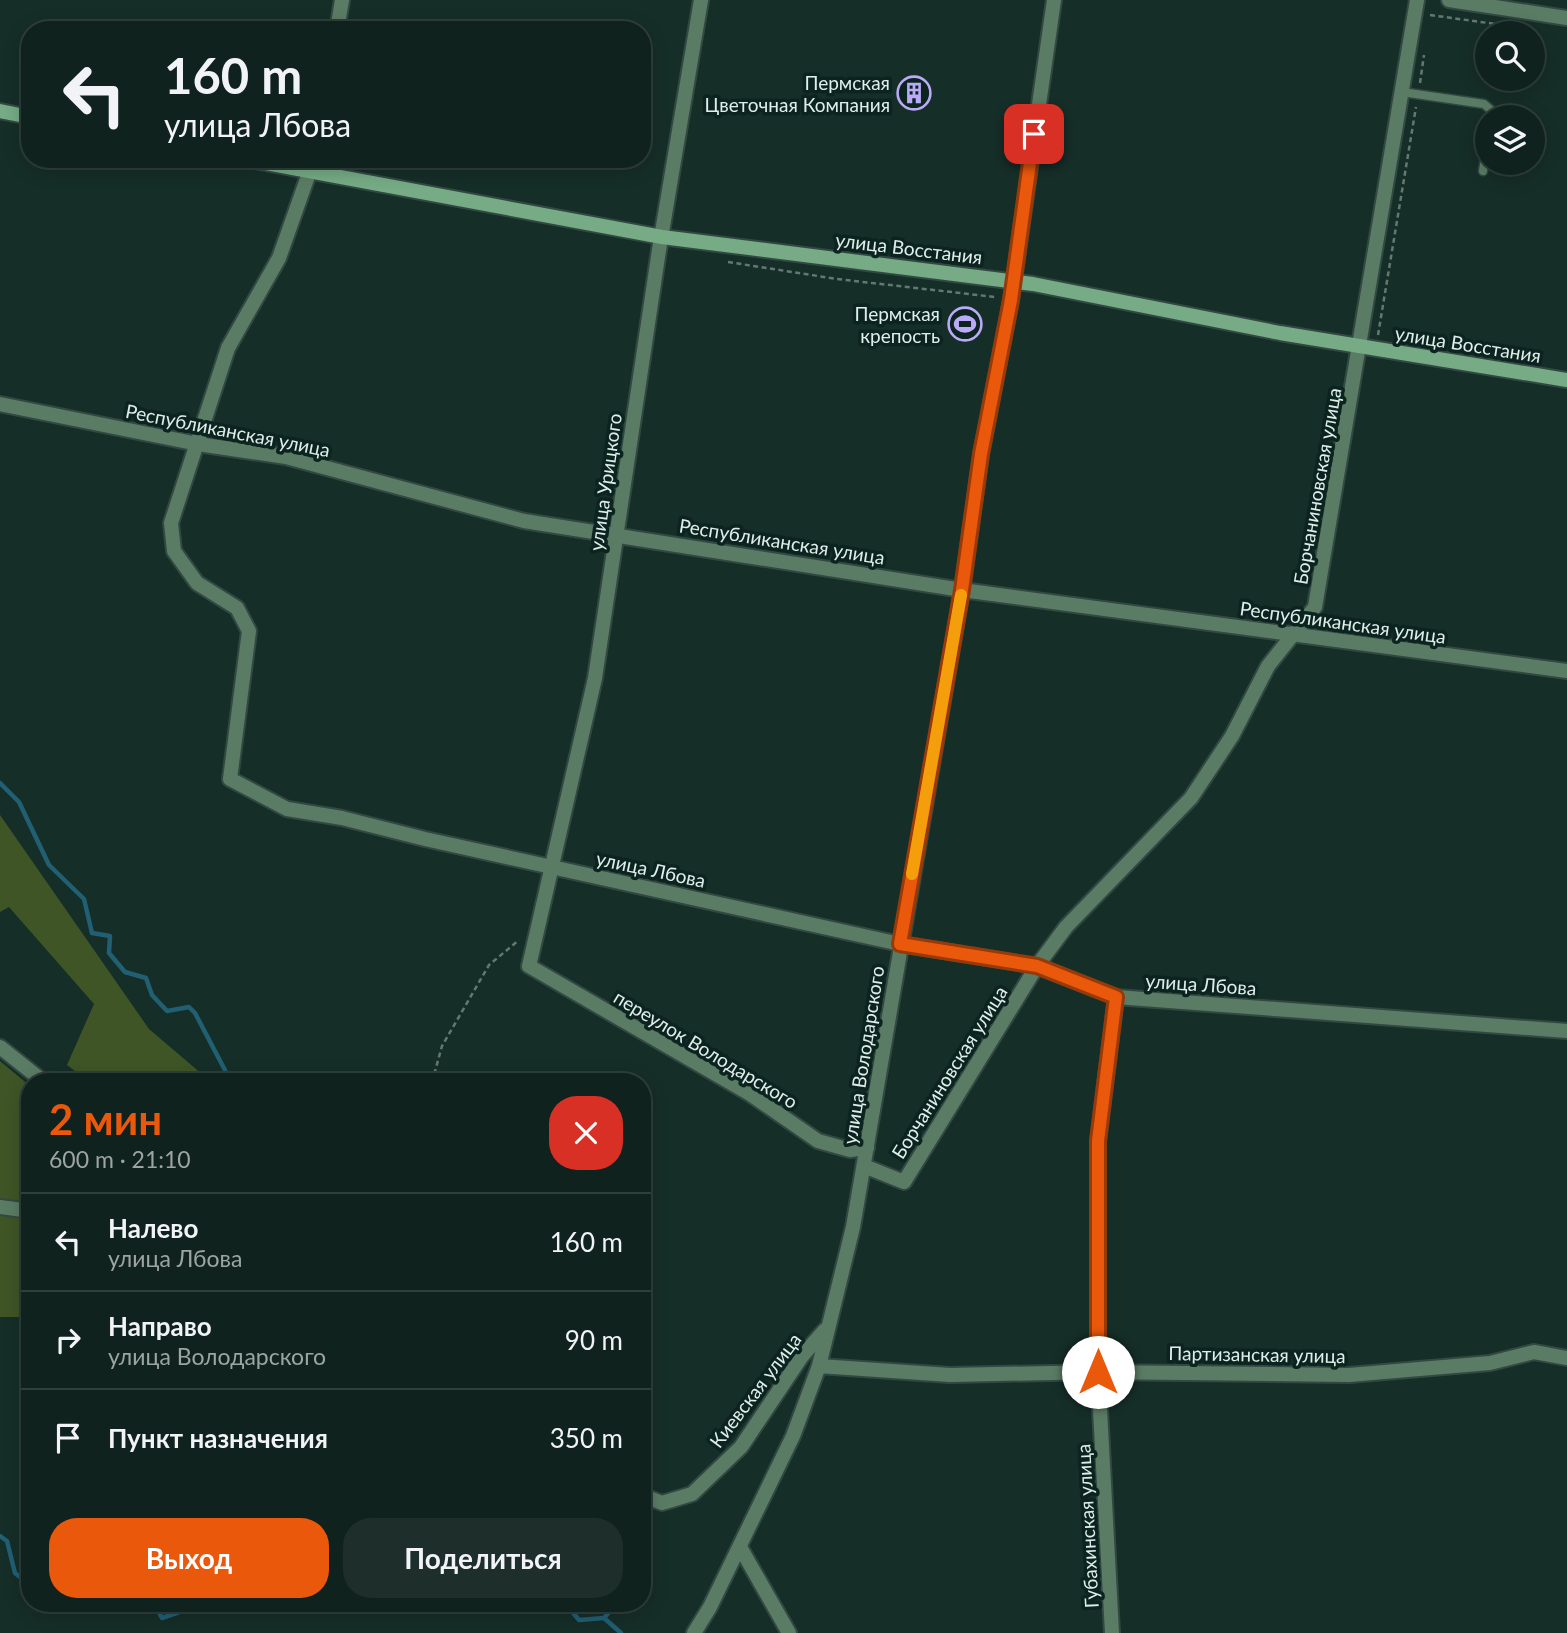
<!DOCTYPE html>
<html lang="ru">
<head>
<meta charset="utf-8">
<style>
  body { margin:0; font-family:Lato,sans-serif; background:#1e2f2b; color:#f1f3f6; height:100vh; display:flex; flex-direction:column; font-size:26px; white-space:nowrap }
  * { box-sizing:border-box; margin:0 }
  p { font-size:23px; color:#9ca4a4 }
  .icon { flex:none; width:38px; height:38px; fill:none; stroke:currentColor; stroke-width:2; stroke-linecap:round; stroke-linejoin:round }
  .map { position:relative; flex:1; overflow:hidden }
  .details { position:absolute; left:21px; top:1073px; width:630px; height:539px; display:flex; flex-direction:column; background:#10221e; border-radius:28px; box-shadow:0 4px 18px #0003,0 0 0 2px #303f3c }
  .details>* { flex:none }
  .top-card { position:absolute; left:21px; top:21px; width:630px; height:147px; border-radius:28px; box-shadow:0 4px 18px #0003,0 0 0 2px #303f3c; background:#10221e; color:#f1f3f6; overflow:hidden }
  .buttons { position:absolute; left:1475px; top:21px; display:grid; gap:14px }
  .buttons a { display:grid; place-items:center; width:70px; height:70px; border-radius:50%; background:#10221e; box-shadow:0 4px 18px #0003,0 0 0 2px #303f3c; font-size:35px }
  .pin { position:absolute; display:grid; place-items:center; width:60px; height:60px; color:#fff; margin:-30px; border-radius:14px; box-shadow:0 4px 10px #0006 }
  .me { position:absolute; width:77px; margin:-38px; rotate:0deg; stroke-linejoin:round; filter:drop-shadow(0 0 5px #0008) }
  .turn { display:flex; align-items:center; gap:24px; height:147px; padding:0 28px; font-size:32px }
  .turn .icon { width:91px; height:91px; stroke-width:2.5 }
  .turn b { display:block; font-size:49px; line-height:60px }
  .round { display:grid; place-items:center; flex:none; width:74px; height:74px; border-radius:28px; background:#1e2f2b }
  .head { display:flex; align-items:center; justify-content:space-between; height:119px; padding:0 28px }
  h1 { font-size:42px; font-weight:700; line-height:52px; color:#ea580c }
  .primary-button { display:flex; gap:14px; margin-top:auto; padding:14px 28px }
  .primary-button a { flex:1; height:80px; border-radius:28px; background:#ea580c; color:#fff; font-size:28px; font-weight:700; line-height:80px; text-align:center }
  .primary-button a+a { background:#1e2f2b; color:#f1f3f6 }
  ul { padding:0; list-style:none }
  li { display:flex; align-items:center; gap:21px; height:98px; padding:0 28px; border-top:2px solid #303f3c }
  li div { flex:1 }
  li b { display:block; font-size:26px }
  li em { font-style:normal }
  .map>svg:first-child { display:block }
  .green { fill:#3f5526 }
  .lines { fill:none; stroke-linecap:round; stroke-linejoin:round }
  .stream { stroke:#215f73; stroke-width:4.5 }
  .lane-casing { stroke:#324943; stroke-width:11 }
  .street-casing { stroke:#324943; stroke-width:18 }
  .secondary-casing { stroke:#324943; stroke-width:18 }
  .path { stroke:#647873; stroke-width:2.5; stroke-dasharray:5 3.5; stroke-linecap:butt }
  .lane { stroke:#5b7c64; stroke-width:8 }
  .street { stroke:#5b7c64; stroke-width:14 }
  .secondary { stroke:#76ab85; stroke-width:14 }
  .route-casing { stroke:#983908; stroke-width:18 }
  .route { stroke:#ea580c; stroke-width:12 }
  .slow { stroke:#f59e0b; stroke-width:12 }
  .labels { text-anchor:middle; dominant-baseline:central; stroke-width:7; stroke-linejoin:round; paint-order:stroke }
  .poi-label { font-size:19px; fill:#e0eeea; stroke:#0c241f; text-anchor:end }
  .street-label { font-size:19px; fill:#e0eeea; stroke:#0c241f }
</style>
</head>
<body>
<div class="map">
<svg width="1567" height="1633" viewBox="0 0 1567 1633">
  <rect width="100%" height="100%" fill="#162e28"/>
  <g class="green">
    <path d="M0 815 149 1029 210 1081H88L67 1065 94 1004 9 907 0 912Z"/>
    <path d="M0 1061 30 1086V1317H0Z"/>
  </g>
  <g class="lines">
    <g class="stream">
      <path d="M0 783 19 802 49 865 84 899 92 933 110 936 109 953 125 972 146 978 152 995 167 1011 189 1007 195 1013 227 1074 237 1082"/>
      <path d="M0 1536 7 1541 15 1573 30 1585"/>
      <path d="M51 1603H130"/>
      <path d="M154 1603 162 1618 188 1609 192 1603"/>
      <path d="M349 1603H371"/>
      <path d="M565 1603 579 1620 604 1618 621 1633"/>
      <path d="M604 1618 617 1603"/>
    </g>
    <defs>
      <g id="lane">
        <path d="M1402 92 1484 104 1491 110V117"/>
        <path d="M1483 171 1488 140"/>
      </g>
      <g id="street">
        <path d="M701 0 659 250 595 678 529 966 750 1094 818 1141 850 1150 867 1148"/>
        <path d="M1449 0 1567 18"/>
        <path d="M337 30 342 0"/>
        <path d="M314 159 279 258 228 348 171 523 174 551 197 583 237 608 249 631 230 779 287 809 342 818 425 839 900 944 1037 966 1116 997 1567 1031"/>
        <path d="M0 404 198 444 286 457 524 521 962 590 1567 671"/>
        <path d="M0 1047 44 1082"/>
        <path d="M864 1166 904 1182 1037 966 1066 927 1191 798 1232 736 1268 666 1315 607 1417 0"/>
        <path d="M0 1207 30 1211"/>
        <path d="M819 1366 950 1375 1098 1372 1349 1375 1490 1363 1534 1352 1567 1358"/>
        <path d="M642 1495 662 1503 692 1494 741 1447 802 1356 825 1330"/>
        <path d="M740 1547 789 1633"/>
        <path d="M694 1633 710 1607 793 1436 819 1366 853 1227 962 590 981 454 1011 300 1054 0"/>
        <path d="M1112 1633 1098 1372V1141L1116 997"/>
      </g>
      <g id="secondary">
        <path d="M0 111 30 117"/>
        <path d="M244 159 662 237 1033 284 1280 333 1567 380"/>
      </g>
    </defs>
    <use href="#lane" class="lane-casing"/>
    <use href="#street" class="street-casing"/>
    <use href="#secondary" class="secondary-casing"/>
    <g class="path">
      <path d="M1430 15 1510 26"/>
      <path d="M1420 83 1424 55"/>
      <path d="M728 262 837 279 995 297"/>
      <path d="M1378 335 1416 107"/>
      <path d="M432 1082 442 1046 489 965 519 940"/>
    </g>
    <use href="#lane" class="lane"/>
    <use href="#street" class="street"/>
    <use href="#secondary" class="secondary"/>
  </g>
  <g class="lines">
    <defs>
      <path id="route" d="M1034 134 1011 300 981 454 962 590 900 944 1037 966 1116 997 1098 1141V1372"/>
    </defs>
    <use href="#route" class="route-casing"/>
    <use href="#route" class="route"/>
    <path class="slow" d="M912 874 961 595"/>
  </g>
  <defs>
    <symbol id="building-ring" viewBox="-11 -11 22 22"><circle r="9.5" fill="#0c241f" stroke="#bbaaf6" stroke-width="1.5"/><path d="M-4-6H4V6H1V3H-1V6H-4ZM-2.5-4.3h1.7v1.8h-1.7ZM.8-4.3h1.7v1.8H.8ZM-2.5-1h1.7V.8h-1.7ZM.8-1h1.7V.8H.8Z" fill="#bbaaf6"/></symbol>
    <symbol id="stadium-ring" viewBox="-11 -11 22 22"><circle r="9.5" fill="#0c241f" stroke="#bbaaf6" stroke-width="1.5"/><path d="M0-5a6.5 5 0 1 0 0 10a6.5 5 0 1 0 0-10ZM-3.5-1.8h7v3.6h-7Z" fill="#bbaaf6"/></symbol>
  </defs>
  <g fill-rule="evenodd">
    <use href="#building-ring" x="895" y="74" width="38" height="38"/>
    <use href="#stadium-ring" x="946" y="305" width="38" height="38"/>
  </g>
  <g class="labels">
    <g class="poi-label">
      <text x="890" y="82">Пермская<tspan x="890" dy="22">Цветочная Компания</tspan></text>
      <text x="940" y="313">Пермская<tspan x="940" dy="22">крепость</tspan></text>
    </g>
    <g class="street-label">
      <text transform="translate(909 248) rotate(7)">улица Восстания</text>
      <text transform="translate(1468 344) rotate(9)">улица Восстания</text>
      <text transform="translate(228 430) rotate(11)">Республиканская улица</text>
      <text transform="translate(605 482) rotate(-82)">улица Урицкого</text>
      <text transform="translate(1317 486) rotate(-80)">Борчаниновская улица</text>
      <text transform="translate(782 541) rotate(9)">Республиканская улица</text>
      <text transform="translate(1343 622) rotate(8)">Республиканская улица</text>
      <text transform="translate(651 869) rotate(12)">улица Лбова</text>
      <text transform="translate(1201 984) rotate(4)">улица Лбова</text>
      <text transform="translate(706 1049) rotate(31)">переулок Володарского</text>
      <text transform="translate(863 1055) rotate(-81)">улица Володарского</text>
      <text transform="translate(949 1072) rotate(-58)">Борчаниновская улица</text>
      <text transform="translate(1257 1354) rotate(1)">Партизанская улица</text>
      <text transform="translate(755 1390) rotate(-53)">Киевская улица</text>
      <text transform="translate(1087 1526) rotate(-93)">Губахинская улица</text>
    </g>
  </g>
</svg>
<div class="buttons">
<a><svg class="icon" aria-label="search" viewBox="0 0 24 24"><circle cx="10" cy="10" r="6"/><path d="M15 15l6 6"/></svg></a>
<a><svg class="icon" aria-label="layers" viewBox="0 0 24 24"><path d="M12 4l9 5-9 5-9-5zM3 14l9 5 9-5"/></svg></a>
</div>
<div class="pin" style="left:1034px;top:134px;background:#d93025"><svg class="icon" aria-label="arrive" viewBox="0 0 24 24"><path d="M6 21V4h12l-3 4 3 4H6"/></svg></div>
<svg class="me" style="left:1098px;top:1372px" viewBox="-20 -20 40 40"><circle r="19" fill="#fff"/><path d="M0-13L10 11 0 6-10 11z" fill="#ea580c"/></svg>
<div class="top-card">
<div class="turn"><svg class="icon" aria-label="left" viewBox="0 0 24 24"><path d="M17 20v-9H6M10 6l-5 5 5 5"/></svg><div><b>160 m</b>улица Лбова</div></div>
</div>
<section class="details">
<div class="head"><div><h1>2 мин</h1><p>600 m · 21:10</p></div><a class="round" style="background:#d93025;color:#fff"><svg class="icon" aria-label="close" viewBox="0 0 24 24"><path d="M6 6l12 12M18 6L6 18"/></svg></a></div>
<ul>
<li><svg class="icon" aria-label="left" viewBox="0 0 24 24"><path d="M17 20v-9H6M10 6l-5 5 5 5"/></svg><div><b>Налево</b><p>улица Лбова</p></div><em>160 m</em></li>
<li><svg class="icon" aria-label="right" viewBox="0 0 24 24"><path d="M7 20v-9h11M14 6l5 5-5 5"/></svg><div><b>Направо</b><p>улица Володарского</p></div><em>90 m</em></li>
<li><svg class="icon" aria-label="arrive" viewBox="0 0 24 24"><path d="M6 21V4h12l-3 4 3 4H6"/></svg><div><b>Пункт назначения</b></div><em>350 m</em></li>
</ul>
<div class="primary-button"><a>Выход</a><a>Поделиться</a></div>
</section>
</div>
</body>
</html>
